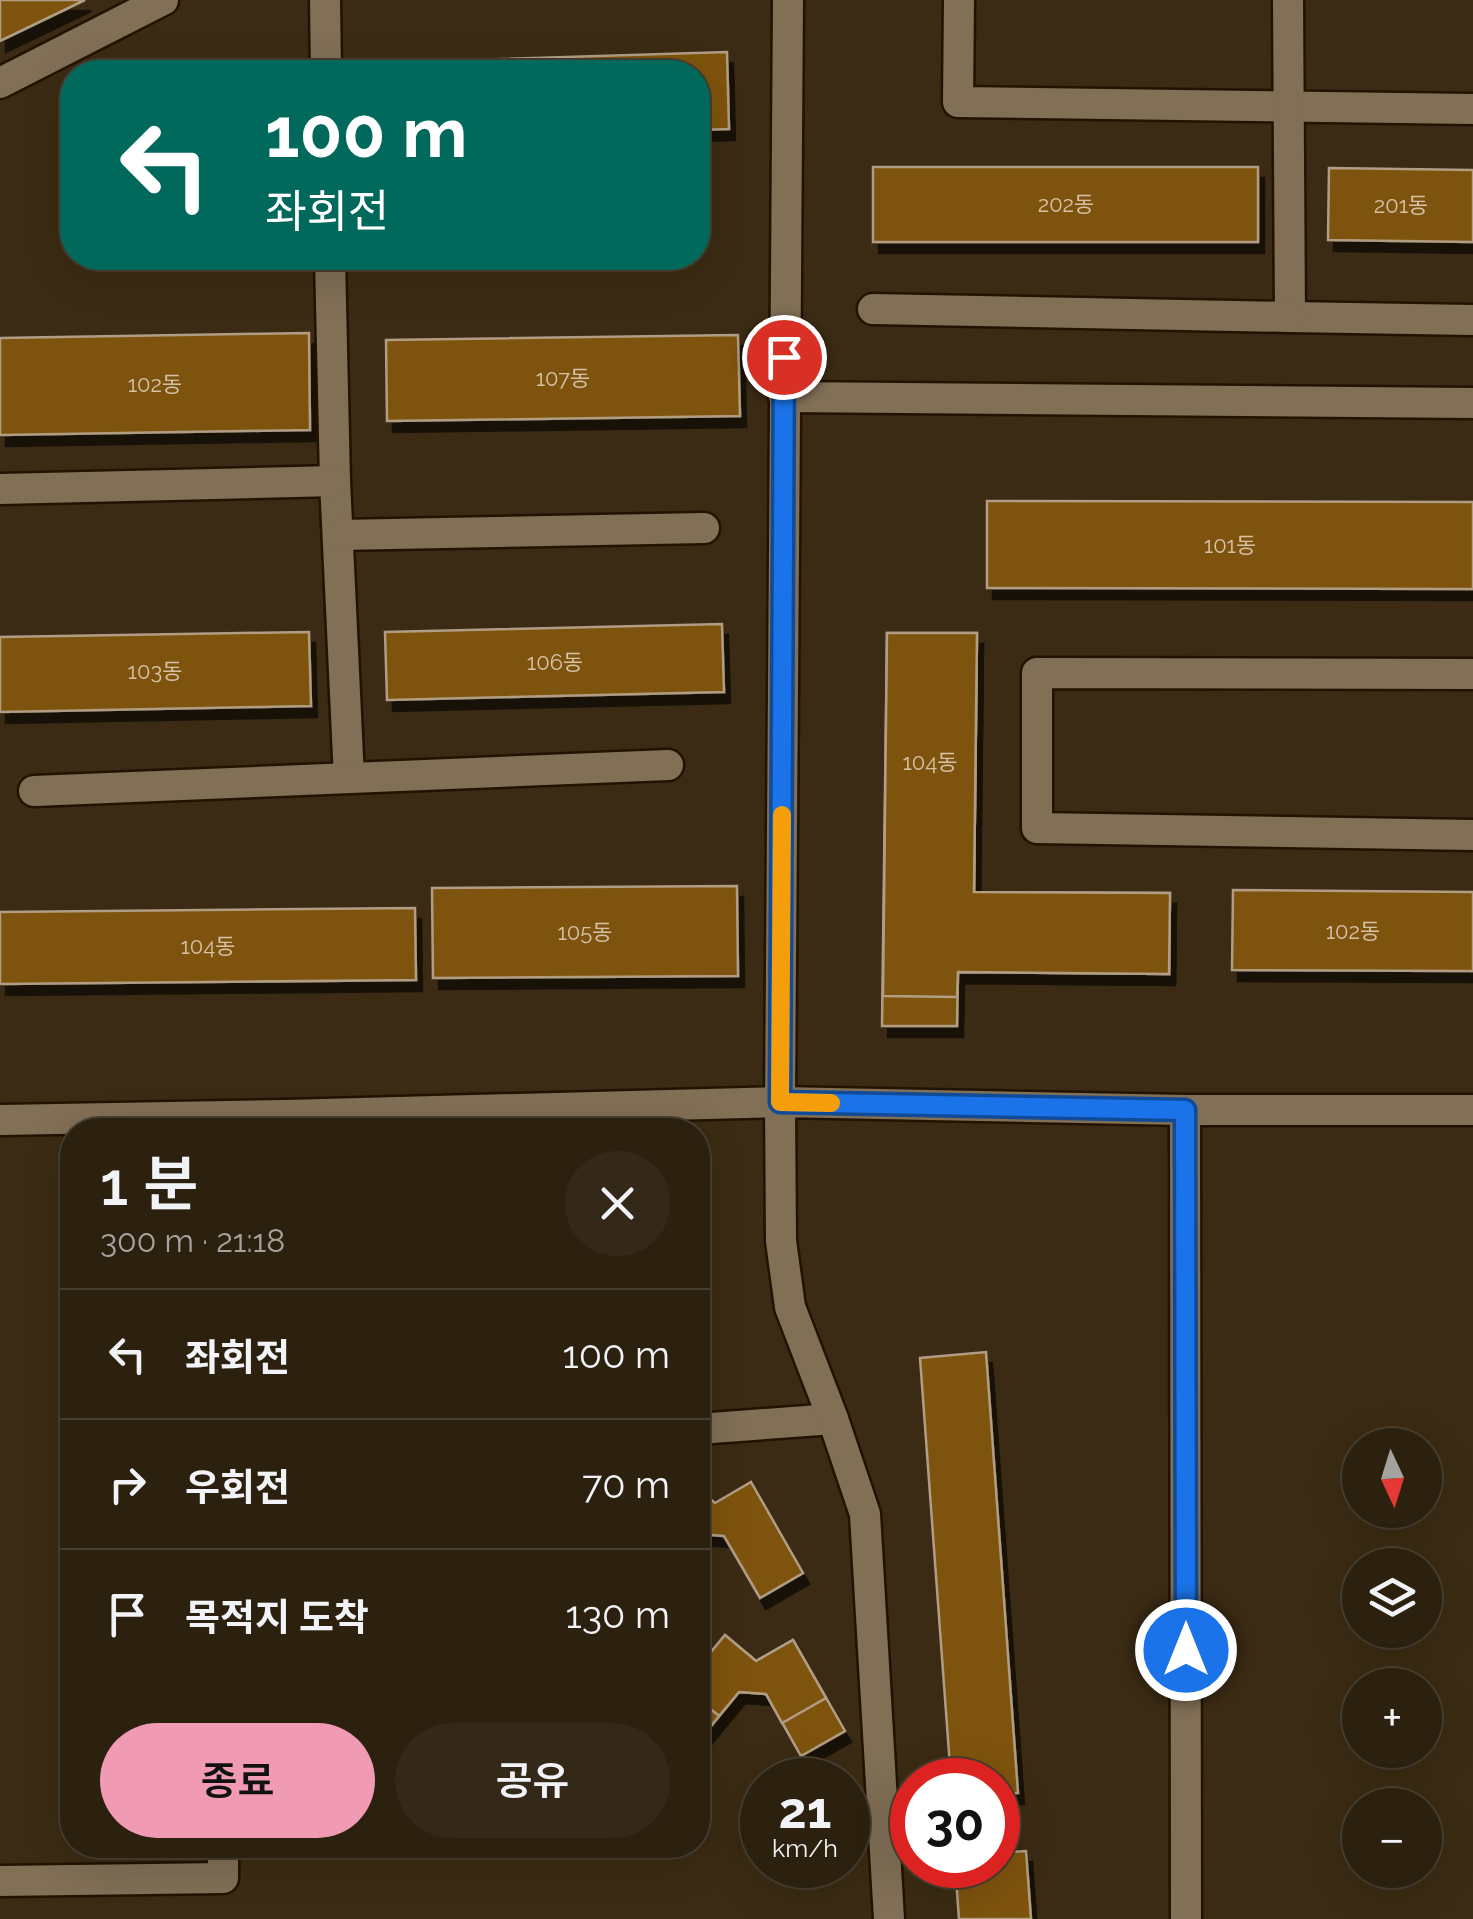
<!DOCTYPE html>
<html lang="ko">
<head>
<meta charset="utf-8">
<style>
  body { margin:0; font-family:Raleway,"Noto Sans KR",sans-serif; background:#342818; color:#f1f3f6; height:100vh; display:flex; flex-direction:column; font-size:38px; white-space:nowrap }
  * { box-sizing:border-box; margin:0 }
  p { font-size:32px; color:#a6a39e }
  .icon { flex:none; width:55px; height:55px; fill:none; stroke:currentColor; stroke-width:2; stroke-linecap:round; stroke-linejoin:round }
  .map { position:relative; flex:1; overflow:hidden }
  .sheet { position:absolute; left:60px; top:1118px; width:650px; height:740px; display:flex; flex-direction:column; background:#2c200f; border-radius:40px; box-shadow:0 10px 40px #0002,0 0 0 2px #483e2f }
  .sheet>* { flex:none }
  .guide { position:absolute; left:60px; top:60px; width:650px; height:210px; border-radius:40px; box-shadow:0 10px 40px #0002,0 0 0 2px #483e2f; background:#00695c; color:#fff; overflow:hidden }
  .needle { width:65px; rotate:176deg }
  .buttons { position:absolute; left:1342px; top:1428px; display:grid; gap:20px }
  .buttons a { display:grid; place-items:center; width:100px; height:100px; border-radius:50%; background:#2c200f; box-shadow:0 10px 40px #0002,0 0 0 2px #483e2f; font-size:50px }
  .speed { position:absolute; left:740px; top:1758px; display:flex; gap:20px; font-size:50px; font-weight:700; text-align:center }
  .speed>* { display:grid; place-content:center; width:130px; height:130px; border-radius:50%; background:#2c200f; box-shadow:0 10px 40px #0002,0 0 0 2px #483e2f; line-height:1 }
  .speed small { font-size:25px; font-weight:400 }
  .speed .limit { border:15px solid #d22; background:#fff; color:#111 }
  .pin { position:absolute; display:grid; place-items:center; width:85px; height:85px; color:#fff; margin:-42px; border:5px solid #fff; border-radius:50%; box-shadow:0 2px 10px #0007 }
  .me { position:absolute; width:110px; margin:-55px; rotate:0deg; stroke-linejoin:round; filter:drop-shadow(0 0 8px #0008) }
  .turn { display:flex; align-items:center; gap:35px; height:210px; padding:0 40px; font-size:45px }
  .turn .icon { width:130px; height:130px; stroke-width:2.5 }
  .turn b { display:block; font-size:70px; line-height:85px }
  .round { display:grid; place-items:center; flex:none; width:105px; height:105px; border-radius:52px; background:#342818 }
  .head { display:flex; align-items:center; justify-content:space-between; height:170px; padding:0 40px }
  h1 { font-size:60px; font-weight:600; line-height:75px }
  .primary-button { display:flex; gap:20px; margin-top:auto; padding:20px 40px }
  .primary-button a { flex:1; height:115px; border-radius:60px; background:#f09ab4; color:#111; font-size:40px; font-weight:600; line-height:115px; text-align:center }
  .primary-button a+a { background:#342818; color:#f1f3f6 }
  ul { padding:0; list-style:none }
  li { display:flex; align-items:center; gap:30px; height:130px; padding:0 40px; border-top:2px solid #483e2f }
  li div { flex:1 }
  li b { display:block; font-size:38px }
  li em { font-style:normal }
  .map>svg:first-child { display:block }
  .building { fill:#7e530b; stroke:#b19d84; stroke-width:2.5; filter:url(#shadow) }
  .lines { fill:none; stroke-linecap:round; stroke-linejoin:round }
  .minor-casing { stroke:#221300; stroke-width:35 }
  .minor { stroke:#816f56; stroke-width:30 }
  .route-casing { stroke:#114b97; stroke-width:25 }
  .route { stroke:#1a73e8; stroke-width:18 }
  .slow { stroke:#f59e0b; stroke-width:18 }
  .labels { text-anchor:middle; dominant-baseline:central; stroke-width:10; stroke-linejoin:round; paint-order:stroke }
  .number-label { font-size:22px; fill:#d4c1a6 }
</style>
</head>
<body>
<div class="map">
<svg width="1473" height="1919" viewBox="0 0 1473 1919">
  <defs>
    <filter id="shadow"><feDropShadow dx="6" dy="11" stdDeviation="0" flood-color="#0009"/></filter>
  </defs>
  <rect width="100%" height="100%" fill="#3b2b14"/>
  <g class="building">
    <path d="M0 0H85L0 41Z"/>
    <path d="M727 52 729 129 698 130V72H374L373 63Z"/>
    <rect x="873" y="167" width="385" height="75"/>
    <path d="M1329 168 1473 170V242L1328 240Z"/>
    <path d="M309 333 310 430 0 435V338Z"/>
    <path d="M738 335 740 416 387 421 386 340Z"/>
    <path d="M987 501 1473 502V589L987 588Z"/>
    <path d="M722 624 724 692 387 700 385 632Z"/>
    <path d="M309 632 311 706 0 712V637Z"/>
    <path d="M887 633H977L974 892 1170 893 1169 974 958 972 957 1026H882Z"/>
    <path d="M887 633H977L974 892 1170 893 1169 974 958 972 957 997 883 996Z"/>
    <path d="M737 886 738 976 433 978 432 888Z"/>
    <path d="M1233 890 1473 892V971L1232 970Z"/>
    <path d="M415 908 416 980 0 984V912Z"/>
    <path d="M986 1352 1018 1793 998 1795V1780H951L920 1358Z"/>
    <path d="M751 1482 803 1573 760 1598 724 1536 698 1534V1489L715 1503Z"/>
    <path d="M725 1635 756 1661 793 1640 845 1731 801 1756 766 1694 739 1692 698 1742V1668Z"/>
    <path d="M725 1635 756 1661 793 1640 826 1698 782 1723 766 1694 739 1692 719 1716 698 1699V1668Z"/>
    <path d="M698 1699 719 1716 698 1742Z"/>
    <path d="M1026 1851 1031 1919H959L955 1865H998V1853Z"/>
  </g>
  <g class="lines">
    <defs>
      <g id="minor">
        <path d="M325 0 326 72"/>
        <path d="M959 0 958 102 1473 109"/>
        <path d="M1288 0 1290 317 1473 320"/>
        <path d="M0 83 163 0"/>
        <path d="M330 258 335 481 349 778"/>
        <path d="M873 309 1290 317"/>
        <path d="M784 397 1473 403"/>
        <path d="M0 489 335 481"/>
        <path d="M339 535 704 528"/>
        <path d="M1473 674 1037 673V828L1473 835"/>
        <path d="M34 791 668 765"/>
        <path d="M1185 1110 1186 1919"/>
        <path d="M0 1120 286 1115 780 1102 788 0"/>
        <path d="M698 1429 833 1419"/>
        <path d="M0 1881 223 1878V1845"/>
        <path d="M889 1919 865 1514 833 1419 790 1307 781 1241 780 1102 1185 1110H1473"/>
      </g>
    </defs>
    <use href="#minor" class="minor-casing"/>
    <use href="#minor" class="minor"/>
  </g>
  <g class="lines">
    <defs>
      <path id="route" d="M784 357 780 1102 1185 1110 1186 1650"/>
    </defs>
    <use href="#route" class="route-casing"/>
    <use href="#route" class="route"/>
    <path class="slow" d="M782 815 780 1102 831 1103"/>
  </g>
  <g class="labels">
    <g class="number-label">
      <text x="1066" y="204">202동</text>
      <text x="1401" y="205">201동</text>
      <text x="563" y="378">107동</text>
      <text x="155" y="384">102동</text>
      <text x="1230" y="545">101동</text>
      <text x="555" y="662">106동</text>
      <text x="155" y="671">103동</text>
      <text x="930" y="762">104동</text>
      <text x="1353" y="931">102동</text>
      <text x="585" y="932">105동</text>
      <text x="208" y="946">104동</text>
    </g>
  </g>
</svg>
<div class="buttons">
<a><svg class="needle" viewBox="-14 -14 28 28"><path d="M0-13l5 13h-10z" fill="#e53935"/><path d="M0 13l5-13h-10z" fill="#a6a39e"/></svg></a>
<a><svg class="icon" aria-label="layers" viewBox="0 0 24 24"><path d="M12 4l9 5-9 5-9-5zM3 14l9 5 9-5"/></svg></a>
<a>+</a>
<a>−</a>
</div>
<div class="speed"><div>21<small>km/h</small></div><div class="limit">30</div></div>
<div class="pin" style="left:784px;top:357px;background:#d93025"><svg class="icon" aria-label="arrive" viewBox="0 0 24 24"><path d="M6 21V4h12l-3 4 3 4H6"/></svg></div>
<svg class="me" style="left:1186px;top:1650px" viewBox="-20 -20 40 40"><circle r="17" fill="#1a73e8" stroke="#fff" stroke-width="3"/><path d="M0-11L8 9 0 5-8 9z" fill="#fff"/></svg>
<div class="guide">
<div class="turn"><svg class="icon" aria-label="left" viewBox="0 0 24 24"><path d="M17 20v-9H6M10 6l-5 5 5 5"/></svg><div><b>100 m</b>좌회전</div></div>
</div>
<section class="sheet">
<div class="head"><div><h1>1 분</h1><p>300 m · 21:18</p></div><a class="round"><svg class="icon" aria-label="close" viewBox="0 0 24 24"><path d="M6 6l12 12M18 6L6 18"/></svg></a></div>
<ul>
<li><svg class="icon" aria-label="left" viewBox="0 0 24 24"><path d="M17 20v-9H6M10 6l-5 5 5 5"/></svg><div><b>좌회전</b></div><em>100 m</em></li>
<li><svg class="icon" aria-label="right" viewBox="0 0 24 24"><path d="M7 20v-9h11M14 6l5 5-5 5"/></svg><div><b>우회전</b></div><em>70 m</em></li>
<li><svg class="icon" aria-label="arrive" viewBox="0 0 24 24"><path d="M6 21V4h12l-3 4 3 4H6"/></svg><div><b>목적지 도착</b></div><em>130 m</em></li>
</ul>
<div class="primary-button"><a>종료</a><a>공유</a></div>
</section>
</div>
</body>
</html>
